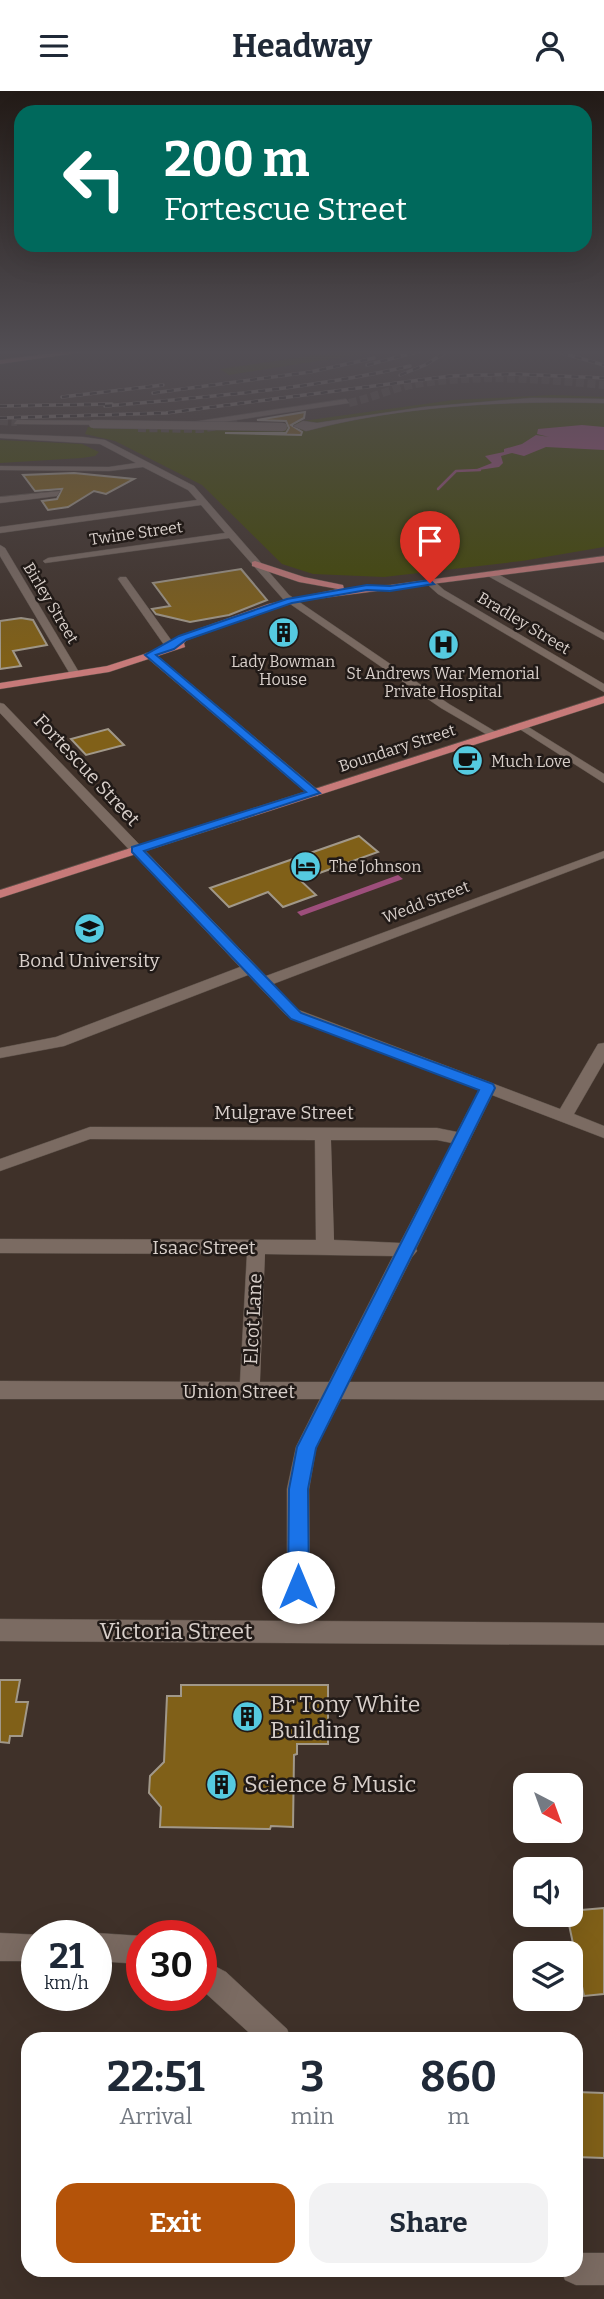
<!DOCTYPE html>
<html lang="en">
<head>
<meta charset="utf-8">
<style>
  body { margin:0; font-family:Bitter,serif; background:#f2f2f3; color:#1f2937; height:100vh; display:flex; flex-direction:column; font-size:26px; white-space:nowrap }
  * { box-sizing:border-box; margin:0 }
  p { font-size:23px; color:#747a83 }
  .icon { flex:none; width:38px; height:38px; fill:none; stroke:currentColor; stroke-width:2; stroke-linecap:round; stroke-linejoin:round }
  .map { position:relative; flex:1; overflow:hidden }
  .sheet { position:absolute; left:21px; top:1941px; width:562px; height:245px; display:flex; flex-direction:column; background:#fff; border-radius:21px; box-shadow:0 7px 28px #0002 }
  .sheet>* { flex:none }
  .banner { position:absolute; left:14px; top:14px; width:578px; height:147px; border-radius:21px; box-shadow:0 7px 28px #0002; background:#00695c; color:#fff; overflow:hidden }
  .needle { width:46px; rotate:139deg }
  .tools { position:absolute; left:513px; top:1682px; display:grid; gap:14px }
  .tools a { display:grid; place-items:center; width:70px; height:70px; border-radius:14px; background:#fff; box-shadow:0 7px 28px #0002; font-size:35px }
  .speed { position:absolute; left:21px; top:1829px; display:flex; gap:14px; font-size:35px; font-weight:700; text-align:center }
  .speed>* { display:grid; place-content:center; width:91px; height:91px; border-radius:50%; background:#fff; box-shadow:0 7px 28px #0002; line-height:1 }
  .speed small { font-size:18px; font-weight:400 }
  .speed .limit { border:10px solid #d22; background:#fff; color:#111 }
  .pin { position:absolute; display:grid; place-items:center; width:60px; height:60px; color:#fff; margin:-72px -30px; border-radius:50% 50% 50% 0; rotate:-45deg; box-shadow:0 0 7px #0007 }
  .pin .icon { rotate:45deg }
  .me { position:absolute; width:77px; margin:-38px; rotate:0deg; stroke-linejoin:round; filter:drop-shadow(0 0 5px #0008) }
  .turn { display:flex; align-items:center; gap:24px; height:147px; padding:0 35px; font-size:32px }
  .turn .icon { width:91px; height:91px; stroke-width:2.5 }
  .turn b { display:block; font-size:49px; line-height:60px }
  .eta { display:flex; justify-content:space-evenly; align-items:center; height:119px; text-align:center }
  .eta b { font-size:42px; font-weight:700; line-height:49px }
  .action { display:flex; gap:14px; margin-top:auto; padding:14px 35px }
  .action a { flex:1; height:80px; border-radius:21px; background:#b45309; color:#fff; font-size:28px; font-weight:700; line-height:80px; text-align:center }
  .action a+a { background:#f2f2f3; color:#1f2937 }
  header { display:flex; justify-content:space-between; align-items:center; height:91px; padding:0 35px; background:#fff; font-size:32px; font-weight:700 }
  .map>svg:first-child { display:block }
  .green { fill:#414700 }
  .water { fill:#9d4e7b }
  .lines { fill:none; stroke-linecap:round; stroke-linejoin:round }
  .stream { stroke:#9d4e7b; stroke-width:2.5 }
  .building { fill:#806018; stroke:#a19889; stroke-width:2 }
  .minor-tunnel { stroke:#564941; stroke-width:8; stroke-dasharray:8 3.5; stroke-linecap:butt }
  .minor-casing { stroke:#5b5048; stroke-width:1 }
  .major-casing { stroke:#5b5048; stroke-width:1 }
  .minor { fill:#7b6b62; fill-rule:evenodd }
  .major { fill:#c77a79; fill-rule:evenodd }
  .rail-casing { stroke:#877b74; stroke-width:3.5 }
  .rail { stroke:#211a17; stroke-width:2.5; stroke-dasharray:7; stroke-linecap:butt }
  .minor-bridge-casing { stroke:#5b5048; stroke-width:9; stroke-linecap:butt }
  .minor-bridge { stroke:#7b6b62; stroke-width:8 }
  .route { fill:#1a73e8; stroke:#114b97; stroke-width:2 }
  .labels { text-anchor:middle; dominant-baseline:central; stroke-width:5; stroke-linejoin:round; paint-order:stroke }
  .far-street-label { font-size:16px; fill:#d8cfca; stroke:#211a17 }
  .far-poi-label { font-size:16px; fill:#d8cfca; stroke:#211a17 }
  .street-label { font-size:19px; fill:#d8cfca; stroke:#211a17 }
  .poi-label { font-size:19px; fill:#d8cfca; stroke:#211a17 }
  .near-street-label { font-size:23px; fill:#d8cfca; stroke:#211a17 }
  .near-poi-label { font-size:23px; fill:#d8cfca; stroke:#211a17; text-anchor:start }
</style>
</head>
<body>
<header><svg class="icon" aria-label="menu" viewBox="0 0 24 24"><path d="M4 6h16M4 12h16M4 18h16"/></svg>Headway<svg class="icon" aria-label="person" viewBox="0 0 24 24"><circle cx="12" cy="8" r="4"/><path d="M4 21q1-7 8-7t8 7"/></svg></header>
<div class="map">
<svg width="604" height="2208" viewBox="0 0 604 2208">
  <rect width="100%" height="100%" fill="#3f3129"/>
  <g class="green">
    <path d="M357 258H395L229 284 220 278Z"/>
    <path d="M553 304 604 306V456L522 470 384 486 313 483 282 473 202 394 115 350 85 343 88 336 281 333 453 309Z"/>
    <path d="M0 349 82 353 99 361 95 365 82 367 0 372Z"/>
  </g>
  <g class="water">
    <path d="M582 334 604 336V359L546 356 524 365 512 362 501 365 503 372 499 376 472 380 492 372 485 365 504 361V358L522 353 536 344 549 346 537 343 538 338Z"/>
    <path d="M398 784 403 788 301 825 297 821Z"/>
  </g>
  <g class="lines">
    <path class="stream" d="M438 398 456 380 480 379"/>
  </g>
  <g class="building">
    <path d="M305 321 304 327 291 334 302 341 301 344 225 342H286L289 337 286 330 257 329Z"/>
    <path d="M74 382 134 388 106 403 94 400 68 416 48 419 42 410 57 408 62 398 35 400 23 384Z"/>
    <path d="M241 478 267 509 229 524 190 531 156 523 152 518 170 515 153 492Z"/>
    <path d="M21 527 33 529 47 554 13 560 21 575 0 578V530Z"/>
    <path d="M108 638 124 654 86 664 71 648Z"/>
    <path d="M359 745 378 761 300 789 316 804 283 816 268 801 229 816 210 797Z"/>
    <path d="M0 1589H20L16 1611H28L22 1645H10L9 1652 0 1651Z"/>
    <path d="M181 1594H328V1653H297V1663L294 1664 293 1736 271 1735 270 1738 160 1736 161 1716 149 1702 150 1685 164 1671 167 1605H181Z"/>
    <path d="M604 1817V1903L584 1905 567 1824H570V1820Z"/>
    <path d="M576 2001 604 2002V2067L576 2066Z"/>
  </g>
  <g class="lines">
    <g class="minor-tunnel">
      <path d="M349 312C372 307 393 297 416 293 478 283 542 288 604 294"/>
      <path d="M0 330 17 331"/>
      <path d="M138 337 201 338 239 331"/>
    </g>
    <defs>
      <g id="minor">
        <path d="M0 258 70 260 73 262H0Z"/>
        <path d="M532 307 604 308V312C507 309 399 315 306 340L293 335 303 330 317 332 424 316Z"/>
        <path d="M346 308 349 312 210 333 186 332Z"/>
        <path d="M17 329 113 330 117 332 113 334 14 333Z"/>
        <path d="M0 343 83 346 105 349 194 395 289 504 449 613 501 644 491 646 441 617 283 508 229 447 45 472 43 470 48 467 225 442 201 414 0 442V436L197 409 188 399 143 376 109 380 0 379V375L109 376 136 372 100 353 0 347Z"/>
        <path d="M60 400 57 405 0 412V406Z"/>
        <path d="M0 454 5 457 80 583 79 585 70 583 0 465Z"/>
        <path d="M488 481H494L604 542V549L488 485Z"/>
        <path d="M120 486H126L176 556 175 558H167L118 488Z"/>
        <path d="M428 490H434L444 499 604 593V601L438 503 428 494Z"/>
        <path d="M146 562H154L318 699V705H310L146 566Z"/>
        <path d="M0 612 4 613 266 885 604 760V767L273 893 296 918 560 1018 598 953 604 952V971L574 1023 604 1035V1047L492 1004 416 1158 417 1160 412 1166 349 1291H604V1309L341 1308 316 1357 309 1398 310 1530 604 1532V1554L0 1550V1528L287 1530V1398L296 1356 320 1308H0V1290L240 1291 247 1163 0 1162V1148L316 1149 315 1049 90 1048 0 1080V1068L90 1036 437 1037 457 1041 479 999 286 924 248 884 64 955 0 967V957L56 946 240 876 0 622ZM331 1049H437L452 1052 400 1152 334 1149ZM265 1163 393 1165 329 1291H260Z"/>
        <path d="M522 632 604 683V692L518 637V633Z"/>
        <path d="M0 1842 42 1844H37V1870H0Z"/>
        <path d="M96 1842 142 1845V1873L96 1870V1844H91Z"/>
        <path d="M201 1868 226 1881 287 1938 291 1948H256L201 1898Z"/>
        <path d="M576 2162H604V2194H576L565 2189 561 2179H576Z"/>
      </g>
      <g id="major">
        <path d="M84 258H105L0 273V269Z"/>
        <path d="M604 465V471L307 509 274 517 187 549 184 552 185 556 109 581 0 598V592L107 575 166 556 179 545 268 513 338 498 299 491 252 475V471L255 470 304 486 343 494 344 498 390 494Z"/>
        <path d="M604 605V612L0 807V799Z"/>
      </g>
    </defs>
    <use href="#minor" class="minor-casing"/>
    <use href="#major" class="major-casing"/>
    <use href="#minor" class="minor"/>
    <use href="#major" class="major"/>
    <defs>
      <g id="rail">
        <path d="M548 258 604 274"/>
        <path d="M367 274 428 258"/>
        <path d="M400 284 425 274 451 258"/>
        <path d="M153 302 310 281 374 267"/>
        <path d="M62 306 163 294"/>
        <path d="M0 315 112 313"/>
        <path d="M105 315C207 306 310 298 410 275"/>
        <path d="M0 327 166 322 451 285 514 283 604 287"/>
      </g>
    </defs>
    <use href="#rail" class="rail-casing"/>
    <use href="#rail" class="rail"/>
    <defs>
      <path id="minor-bridge" d="M93 333 283 336"/>
    </defs>
    <use href="#minor-bridge" class="minor-bridge-casing"/>
    <use href="#minor-bridge" class="minor-bridge"/>
  </g>
  <linearGradient id="sky" x2="0" y2="1"><stop stop-color="#231b17"/><stop offset="0.46" stop-color="#524e54"/><stop offset="1" stop-color="#524e54" stop-opacity="0"/></linearGradient>
  <rect width="604" height="567" fill="url(#sky)"/>
  <path class="route" d="M430 489 434 493 390 500 367 499 292 512 186 549 174 558 156 564 320 702 144 760 301 922 493 993 495 997 316 1357 308 1398 309 1496 306 1503 298 1506 291 1503 288 1496 289 1398 297 1356 479 999 291 928 132 761V756L306 701 145 564 179 545 287 508 367 494 390 495Z"/>
  <defs>
    <symbol id="building-disc" viewBox="-11 -11 22 22"><circle r="9.5" fill="#55cae0" stroke="#211a17"/><path d="M-4-6H4V6H1V3H-1V6H-4ZM-2.5-4.3h1.7v1.8h-1.7ZM.8-4.3h1.7v1.8H.8ZM-2.5-1h1.7V.8h-1.7ZM.8-1h1.7V.8H.8Z" fill="#111"/></symbol>
    <symbol id="hospital-disc" viewBox="-11 -11 22 22"><circle r="9.5" fill="#55cae0" stroke="#211a17"/><path d="M-5-5h3v3.5h4V-5h3V5h-3V1.5h-4V5h-3Z" fill="#111"/></symbol>
    <symbol id="cafe-disc" viewBox="-11 -11 22 22"><circle r="9.5" fill="#55cae0" stroke="#211a17"/><path d="M-5.5-4.5H6V0H3Q3 3.5 0 3.5H-2.5Q-5.5 3.5-5.5 0ZM3-3.2v2h1.7v-2ZM-6 4.5H4V6H-6Z" fill="#111"/></symbol>
    <symbol id="hotel-disc" viewBox="-11 -11 22 22"><circle r="9.5" fill="#55cae0" stroke="#211a17"/><path d="M-6-4.5h1.5V1H6V5H4.5V3h-9V5H-6ZM-4 0a1.8 1.8 0 1 1 3.6 0ZM.5 0V-2.5h3Q6-2.5 6 0Z" fill="#111"/></symbol>
    <symbol id="university-disc" viewBox="-11 -11 22 22"><circle r="9.5" fill="#55cae0" stroke="#211a17"/><path d="M0-5L7-2L0 1L-7-2ZM-4 1L0 2.5L4 1V4Q0 6-4 4Z" fill="#111"/></symbol>
  </defs>
  <g fill-rule="evenodd">
    <use href="#building-disc" x="266" y="524" width="35" height="35"/>
    <use href="#hospital-disc" x="426" y="536" width="35" height="35"/>
    <use href="#cafe-disc" x="450" y="652" width="35" height="35"/>
    <use href="#hotel-disc" x="288" y="758" width="35" height="35"/>
    <use href="#university-disc" x="72" y="820" width="35" height="35"/>
    <use href="#building-disc" x="230" y="1608" width="35" height="35"/>
    <use href="#building-disc" x="204" y="1676" width="35" height="35"/>
  </g>
  <g class="labels">
    <g class="far-street-label">
      <text transform="translate(136 442) rotate(-8)">Twine Street</text>
      <text transform="translate(51 512) rotate(59)">Birley Street</text>
      <text transform="translate(524 532) rotate(31)">Bradley Street</text>
      <text transform="translate(397 657) rotate(-18)">Boundary Street</text>
      <text transform="translate(426 811) rotate(-21)">Wedd Street</text>
    </g>
    <g class="far-poi-label">
      <text x="283" y="570">Lady Bowman<tspan x="283" dy="18">House</tspan></text>
      <text x="443" y="582">St Andrews War Memorial<tspan x="443" dy="18">Private Hospital</tspan></text>
      <text x="491" y="670" text-anchor="start">Much Love</text>
      <text x="329" y="775" text-anchor="start">The Johnson</text>
    </g>
    <g class="street-label">
      <text transform="translate(87 679) rotate(47)">Fortescue Street</text>
      <text x="284" y="1021">Mulgrave Street</text>
      <text x="204" y="1156">Isaac Street</text>
      <text transform="translate(253 1228) rotate(-87)">Elcot Lane</text>
      <text x="239" y="1300">Union Street</text>
    </g>
    <g class="poi-label">
      <text x="89" y="869">Bond University</text>
    </g>
    <g class="near-street-label">
      <text x="176" y="1540">Victoria Street</text>
    </g>
    <g class="near-poi-label">
      <text x="270" y="1613">Br Tony White<tspan x="270" dy="26">Building</tspan></text>
      <text x="244" y="1693">Science &amp; Music</text>
    </g>
  </g>
</svg>
<div class="tools">
<a><svg class="needle" viewBox="-14 -14 28 28"><path d="M0-13l5 13h-10z" fill="#e53935"/><path d="M0 13l5-13h-10z" fill="#747a83"/></svg></a>
<a><svg class="icon" aria-label="sound" viewBox="0 0 24 24"><path d="M4 9h4l5-4v14l-5-4H4zM17 9q2 3 0 6"/></svg></a>
<a><svg class="icon" aria-label="layers" viewBox="0 0 24 24"><path d="M12 4l9 5-9 5-9-5zM3 14l9 5 9-5"/></svg></a>
</div>
<div class="speed"><div>21<small>km/h</small></div><div class="limit">30</div></div>
<div class="pin" style="left:430px;top:492px;background:#d93025"><svg class="icon" aria-label="arrive" viewBox="0 0 24 24"><path d="M6 21V4h12l-3 4 3 4H6"/></svg></div>
<svg class="me" style="left:298px;top:1496px" viewBox="-20 -20 40 40"><circle r="19" fill="#fff"/><path d="M0-13L10 11 0 6-10 11z" fill="#1a73e8"/></svg>
<div class="banner">
<div class="turn"><svg class="icon" aria-label="left" viewBox="0 0 24 24"><path d="M17 20v-9H6M10 6l-5 5 5 5"/></svg><div><b>200 m</b>Fortescue Street</div></div>
</div>
<section class="sheet">
<div class="eta">
<div><b>22:51</b><p>Arrival</p></div>
<div><b>3</b><p>min</p></div>
<div><b>860</b><p>m</p></div>
</div>
<div class="action"><a>Exit</a><a>Share</a></div>
</section>
</div>
</body>
</html>
